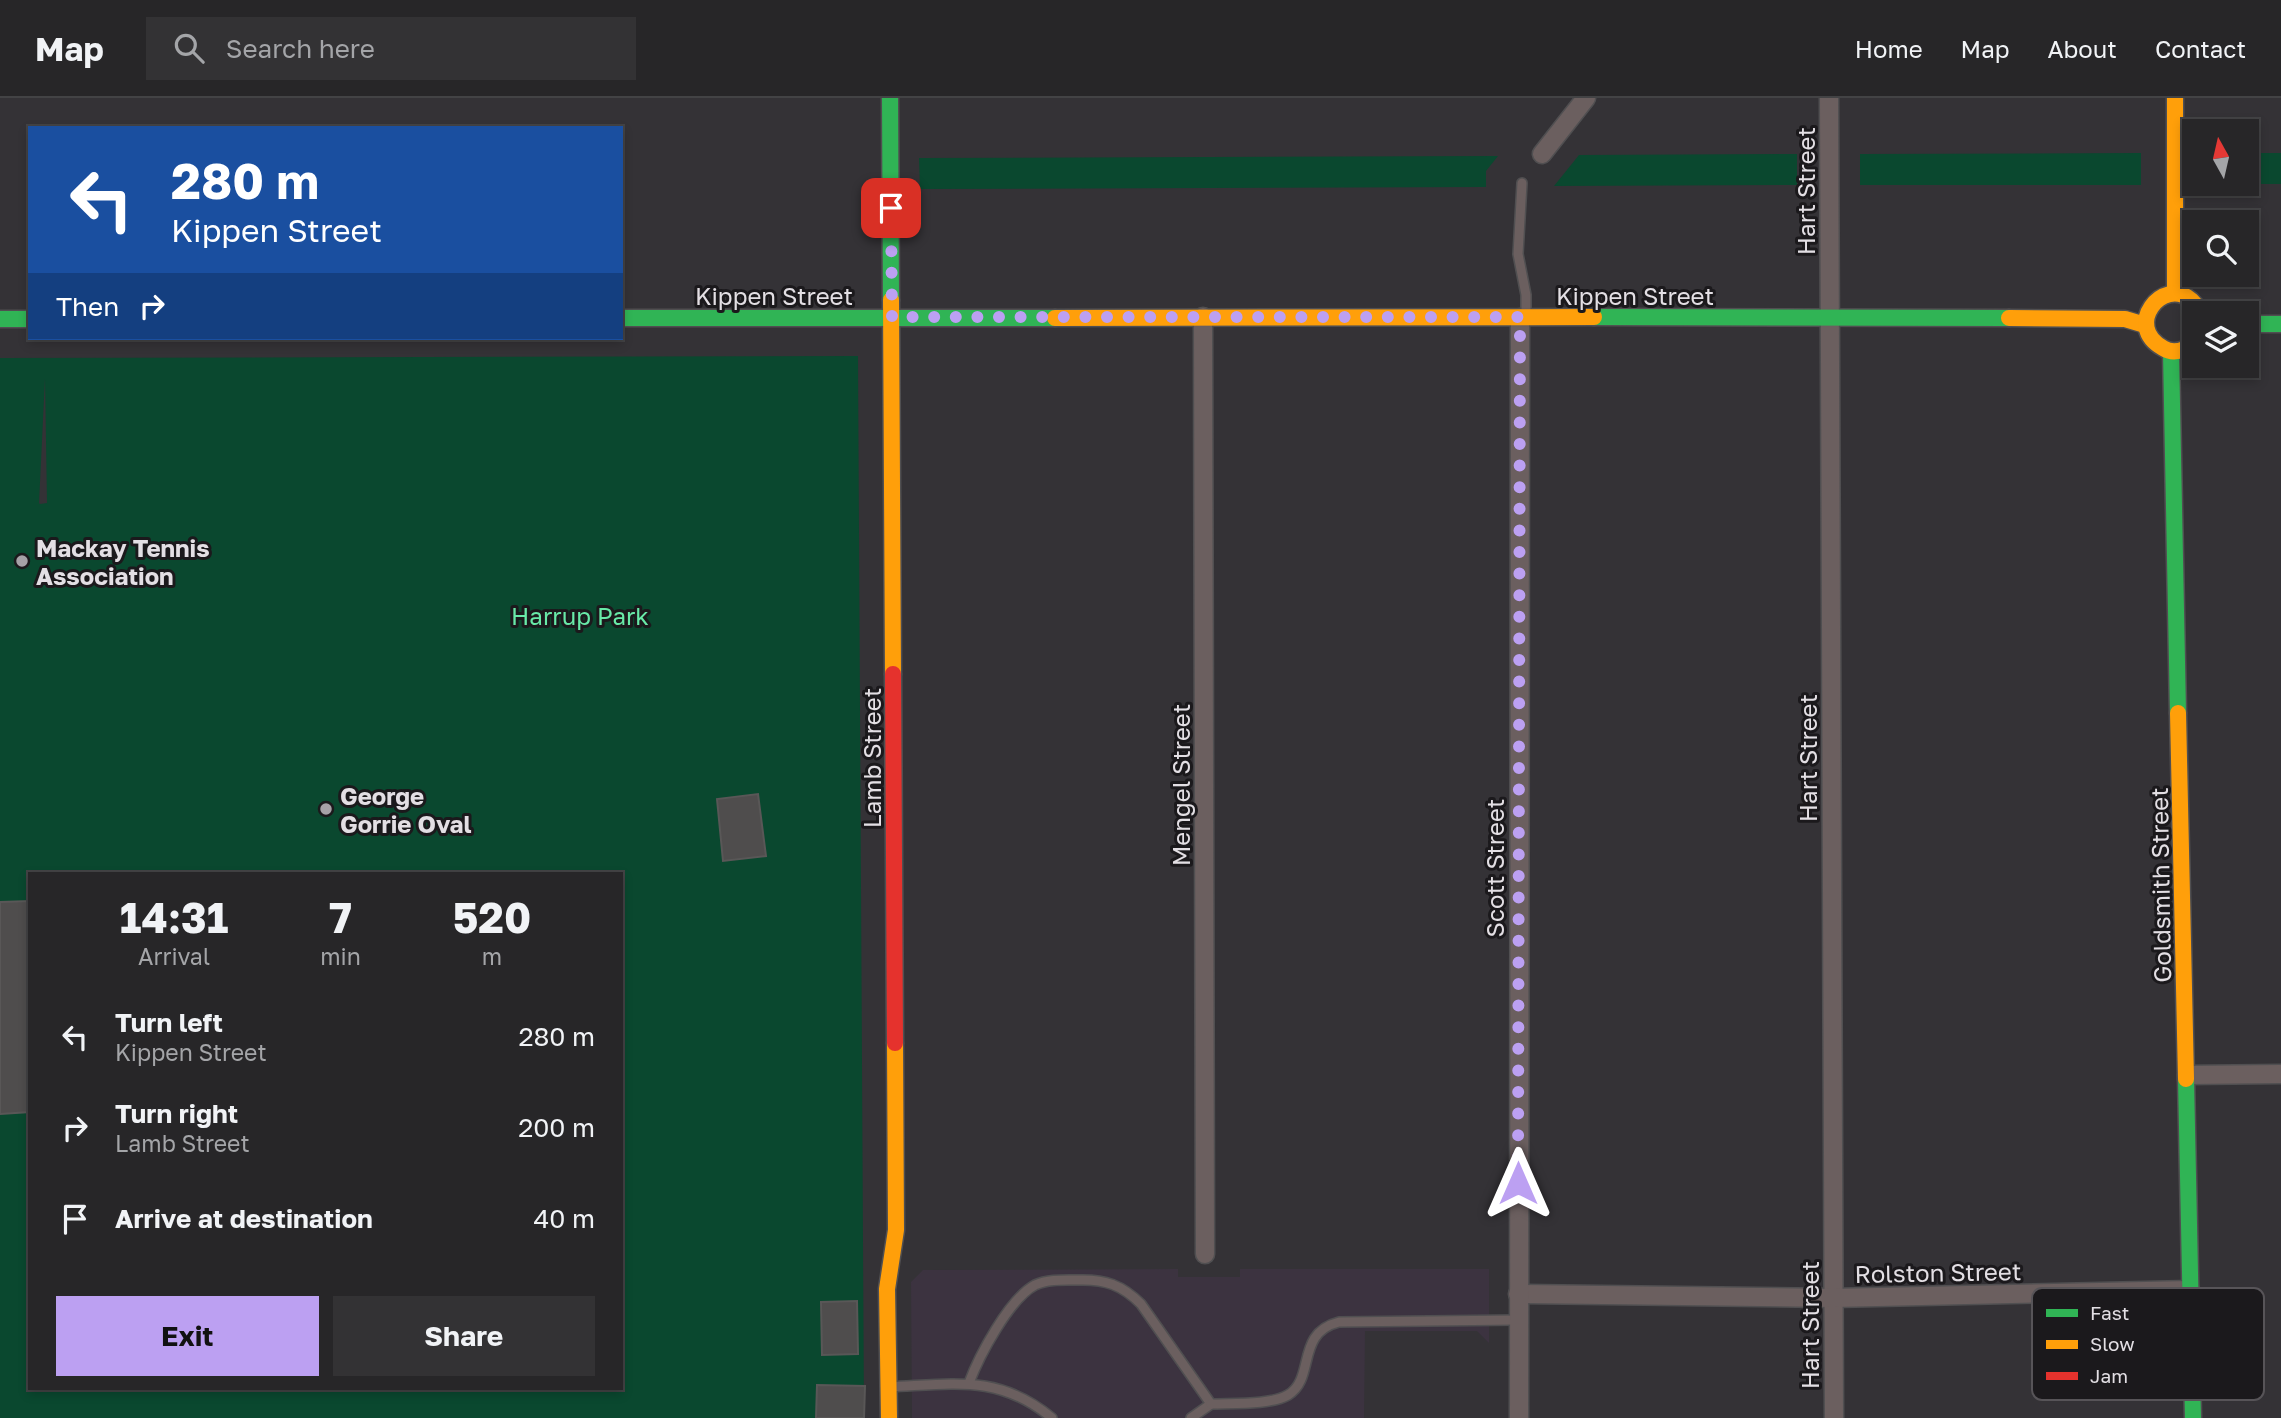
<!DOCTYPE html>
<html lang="en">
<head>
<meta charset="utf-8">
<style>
  body { margin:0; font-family:"Golos Text",sans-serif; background:#333234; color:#f1f3f6; height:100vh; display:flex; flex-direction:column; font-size:26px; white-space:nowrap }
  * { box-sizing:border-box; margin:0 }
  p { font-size:23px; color:#a4a5a8 }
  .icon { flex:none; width:38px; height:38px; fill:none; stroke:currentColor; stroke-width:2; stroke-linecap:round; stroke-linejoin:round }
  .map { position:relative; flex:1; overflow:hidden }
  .drawer { position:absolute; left:28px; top:774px; width:595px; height:518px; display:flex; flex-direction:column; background:#272628; border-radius:0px; box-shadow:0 4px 10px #0003,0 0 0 2px #434345 }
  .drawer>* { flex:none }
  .top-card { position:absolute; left:28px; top:28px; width:595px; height:214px; border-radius:0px; box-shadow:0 4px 10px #0003,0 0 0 2px #434345; background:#1a4fa0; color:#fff; overflow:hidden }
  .needle { width:46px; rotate:352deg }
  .buttons { position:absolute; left:2182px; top:21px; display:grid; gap:14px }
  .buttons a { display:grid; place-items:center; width:77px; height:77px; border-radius:0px; background:#272628; box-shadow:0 4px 10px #0003,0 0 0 2px #434345; font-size:35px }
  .pin { position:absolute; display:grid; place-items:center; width:60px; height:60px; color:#fff; margin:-30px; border-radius:14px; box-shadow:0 4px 10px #0006 }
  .me { position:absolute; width:77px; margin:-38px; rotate:0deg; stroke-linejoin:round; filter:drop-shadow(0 0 5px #0008) }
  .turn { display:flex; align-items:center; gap:24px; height:147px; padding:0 28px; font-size:32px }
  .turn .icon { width:91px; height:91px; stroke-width:2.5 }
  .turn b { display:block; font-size:49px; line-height:60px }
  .then { display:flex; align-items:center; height:66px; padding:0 28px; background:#0003; gap:14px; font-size:26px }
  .eta { display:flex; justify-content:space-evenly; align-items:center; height:119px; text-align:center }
  .eta b { font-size:42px; font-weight:700; line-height:49px }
  .primary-button { display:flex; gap:14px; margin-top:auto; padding:14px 28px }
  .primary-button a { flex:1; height:80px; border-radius:0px; background:#bca0f2; color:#111; font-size:28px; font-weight:700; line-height:80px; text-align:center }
  .primary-button a+a { background:#333234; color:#f1f3f6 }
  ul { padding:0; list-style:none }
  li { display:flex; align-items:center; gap:21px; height:91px; padding:0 28px }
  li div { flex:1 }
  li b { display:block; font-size:26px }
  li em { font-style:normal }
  header { display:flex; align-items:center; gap:42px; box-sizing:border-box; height:98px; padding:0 35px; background:#272628; border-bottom:2px solid #434345 }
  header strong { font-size:33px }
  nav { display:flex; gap:38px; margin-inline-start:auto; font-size:24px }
  .search { width:490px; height:63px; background:#333234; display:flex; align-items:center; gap:18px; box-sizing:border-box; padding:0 24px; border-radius:0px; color:#a4a5a8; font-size:26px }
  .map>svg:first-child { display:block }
  .built { fill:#3c3340 }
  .green { fill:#0a482f; fill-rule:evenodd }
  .building { fill:#4f4d4d; stroke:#595757; stroke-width:2 }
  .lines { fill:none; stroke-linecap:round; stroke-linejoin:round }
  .lane-casing { stroke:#504f51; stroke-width:12 }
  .street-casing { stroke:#504f51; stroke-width:21 }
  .fast-casing { stroke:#504f51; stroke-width:19 }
  .slow-casing { stroke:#504f51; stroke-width:19 }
  .jam-casing { stroke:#504f51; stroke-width:19 }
  .lane { stroke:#6b5f5f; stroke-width:9 }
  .street { stroke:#6b5f5f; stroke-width:18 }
  .fast { stroke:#30b455; stroke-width:16 }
  .slow { stroke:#ff9f0a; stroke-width:16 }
  .jam { stroke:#e5322d; stroke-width:16 }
  .route { stroke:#bca0f2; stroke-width:12; stroke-dasharray:0 21.6 }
  .poi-dot { fill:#a6a2a7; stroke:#1b191c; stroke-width:2.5 }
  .labels { text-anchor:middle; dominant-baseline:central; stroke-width:6; stroke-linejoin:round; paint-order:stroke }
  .street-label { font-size:24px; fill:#e3dfe4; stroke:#1b191c }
  .poi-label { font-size:24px; font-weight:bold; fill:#e3dfe4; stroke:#1b191c; text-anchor:start }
  .park-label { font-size:24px; fill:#68eaa8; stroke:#1b191c }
  .key { fill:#1b191c; stroke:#575458; stroke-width:2 }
  .key-label { font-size:19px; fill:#e3dfe4 }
</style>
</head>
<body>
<header>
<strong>Map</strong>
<div class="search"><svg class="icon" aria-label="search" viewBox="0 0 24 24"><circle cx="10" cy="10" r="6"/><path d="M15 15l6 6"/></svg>Search here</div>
<nav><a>Home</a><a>Map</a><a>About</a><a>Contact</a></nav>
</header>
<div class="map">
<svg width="2281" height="1320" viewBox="0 0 2281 1320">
  <rect width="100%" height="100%" fill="#343236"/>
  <path class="built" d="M1178 1171V1179H1240V1171H1489V1245L1477 1233H1365L1364 1320H912L911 1184 923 1172Z"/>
  <g class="green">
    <path d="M2141 55V87H1860V56Z"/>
    <path d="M2247 55H2281V86H2203H2247Z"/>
    <path d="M1797 56V87L1554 88 1579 57Z"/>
    <path d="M1498 58 1486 73V89L920 91 919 60Z"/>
    <path d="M858 258 864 1320H0V260ZM45 280 47 405 40 406 39 405ZM30 775H621V1290H30Z"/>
  </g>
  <g class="building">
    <path d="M758 696 766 758 723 763 717 701Z"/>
    <path d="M30 803V1014L0 1016V804Z"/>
    <path d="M857 1203 858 1256 822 1257 821 1204Z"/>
    <path d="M817 1287 865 1288 864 1320H816Z"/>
  </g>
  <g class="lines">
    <defs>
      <g id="lane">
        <path d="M1522 85 1518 156 1526 197V218"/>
        <path d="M969 1285C979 1258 1009 1201 1035 1187 1048 1181 1064 1182 1078 1182 1105 1181 1122 1187 1141 1206L1211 1306 1191 1320"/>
        <path d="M890 1289C954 1286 999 1276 1052 1320"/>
        <path d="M1211 1306C1232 1305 1271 1307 1288 1297 1316 1280 1295 1235 1339 1224L1518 1222"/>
      </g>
      <g id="street">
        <path d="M1829 0 1834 1320"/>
        <path d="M1542 56 1586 0"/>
        <path d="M1203 219 1205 1156"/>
        <path d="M2187 977 2281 976"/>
        <path d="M1518 1196 1833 1200 2190 1192"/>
        <path d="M1519 1320 1520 220"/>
      </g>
      <g id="fast">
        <path d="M890 0 891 202"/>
        <path d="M1594 219 2009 220"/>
        <path d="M621 220H1055"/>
        <path d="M0 221H30"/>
        <path d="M2247 226H2281"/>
        <path d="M2171 254 2178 615"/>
        <path d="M2186 981 2193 1320"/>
      </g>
      <g id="slow">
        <path d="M2175 0V195"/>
        <path d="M891 202 893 576"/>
        <path d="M1055 220 1594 219"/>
        <path d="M2009 220 2125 221 2145 227"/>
        <path d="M2194 245C2185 252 2174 257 2163 250 2123 228 2163 178 2191 202 2195 206 2199 211 2202 215"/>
        <path d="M2178 615 2186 981"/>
        <path d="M889 1320 887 1191 896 1132 895 945"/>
      </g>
      <path id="jam" d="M893 576 895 945"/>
    </defs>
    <use href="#lane" class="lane-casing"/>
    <use href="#street" class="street-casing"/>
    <use href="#fast" class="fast-casing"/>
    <use href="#slow" class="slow-casing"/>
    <use href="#jam" class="jam-casing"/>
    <use href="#lane" class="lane"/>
    <use href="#street" class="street"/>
    <use href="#fast" class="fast"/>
    <use href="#slow" class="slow"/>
    <use href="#jam" class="jam"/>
  </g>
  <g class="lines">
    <path class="route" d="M891 110 892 219H1520L1518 1085"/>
  </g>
  <g class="poi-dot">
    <circle cx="22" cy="463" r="7"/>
    <circle cx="326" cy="711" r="7"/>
  </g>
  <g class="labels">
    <g class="street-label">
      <text transform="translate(1805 93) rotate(-90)">Hart Street</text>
      <text x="774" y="197">Kippen Street</text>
      <text x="1635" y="197">Kippen Street</text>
      <text transform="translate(871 660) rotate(-90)">Lamb Street</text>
      <text transform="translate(1807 660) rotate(-90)">Hart Street</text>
      <text transform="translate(1180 687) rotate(-90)">Mengel Street</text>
      <text transform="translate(1494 770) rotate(-90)">Scott Street</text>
      <text transform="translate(2160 787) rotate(-91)">Goldsmith Street</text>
      <text transform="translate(1938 1174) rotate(-1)">Rolston Street</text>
      <text transform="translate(1809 1227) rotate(-90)">Hart Street</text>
    </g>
    <g class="poi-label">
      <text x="36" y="449">Mackay Tennis<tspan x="36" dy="28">Association</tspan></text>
      <text x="340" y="697">George<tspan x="340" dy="28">Gorrie Oval</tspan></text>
    </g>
    <g class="park-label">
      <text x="580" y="517">Harrup Park</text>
    </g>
  </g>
  <rect x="2032" y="1190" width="232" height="112" rx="10" class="key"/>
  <rect x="2046" y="1211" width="32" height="8" fill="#30b455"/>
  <rect x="2046" y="1242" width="32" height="9" fill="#ff9f0a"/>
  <rect x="2046" y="1274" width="32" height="8" fill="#e5322d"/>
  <g class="key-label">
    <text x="2090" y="1222">Fast</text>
    <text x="2090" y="1253">Slow</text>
    <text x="2090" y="1285">Jam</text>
  </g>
</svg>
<div class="buttons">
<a><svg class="needle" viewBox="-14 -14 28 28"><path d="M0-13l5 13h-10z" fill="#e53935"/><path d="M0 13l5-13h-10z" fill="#a4a5a8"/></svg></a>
<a><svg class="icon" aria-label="search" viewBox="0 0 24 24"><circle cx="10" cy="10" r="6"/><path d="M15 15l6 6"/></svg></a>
<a><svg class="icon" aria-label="layers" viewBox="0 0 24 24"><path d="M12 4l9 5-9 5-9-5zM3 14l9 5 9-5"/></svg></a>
</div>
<div class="pin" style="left:891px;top:110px;background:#d93025"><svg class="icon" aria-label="arrive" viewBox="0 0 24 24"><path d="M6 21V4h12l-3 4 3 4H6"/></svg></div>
<svg class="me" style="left:1518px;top:1085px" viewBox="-20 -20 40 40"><path d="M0-17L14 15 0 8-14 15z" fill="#bca0f2" stroke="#fff" stroke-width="4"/></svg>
<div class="top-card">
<div class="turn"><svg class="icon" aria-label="left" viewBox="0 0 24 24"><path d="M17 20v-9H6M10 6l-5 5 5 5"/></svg><div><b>280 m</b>Kippen Street</div></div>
<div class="then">Then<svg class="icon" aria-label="right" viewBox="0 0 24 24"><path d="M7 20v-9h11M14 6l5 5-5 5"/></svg></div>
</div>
<section class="drawer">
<div class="eta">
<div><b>14:31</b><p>Arrival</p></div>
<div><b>7</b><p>min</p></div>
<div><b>520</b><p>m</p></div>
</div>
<ul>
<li><svg class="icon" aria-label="left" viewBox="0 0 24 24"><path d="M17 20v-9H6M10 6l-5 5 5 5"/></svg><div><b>Turn left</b><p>Kippen Street</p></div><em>280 m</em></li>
<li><svg class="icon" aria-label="right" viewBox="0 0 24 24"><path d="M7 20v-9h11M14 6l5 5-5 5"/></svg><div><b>Turn right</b><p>Lamb Street</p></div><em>200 m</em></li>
<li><svg class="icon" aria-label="arrive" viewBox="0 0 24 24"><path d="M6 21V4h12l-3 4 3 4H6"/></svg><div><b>Arrive at destination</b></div><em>40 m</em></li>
</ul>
<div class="primary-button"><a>Exit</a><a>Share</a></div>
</section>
</div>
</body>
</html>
